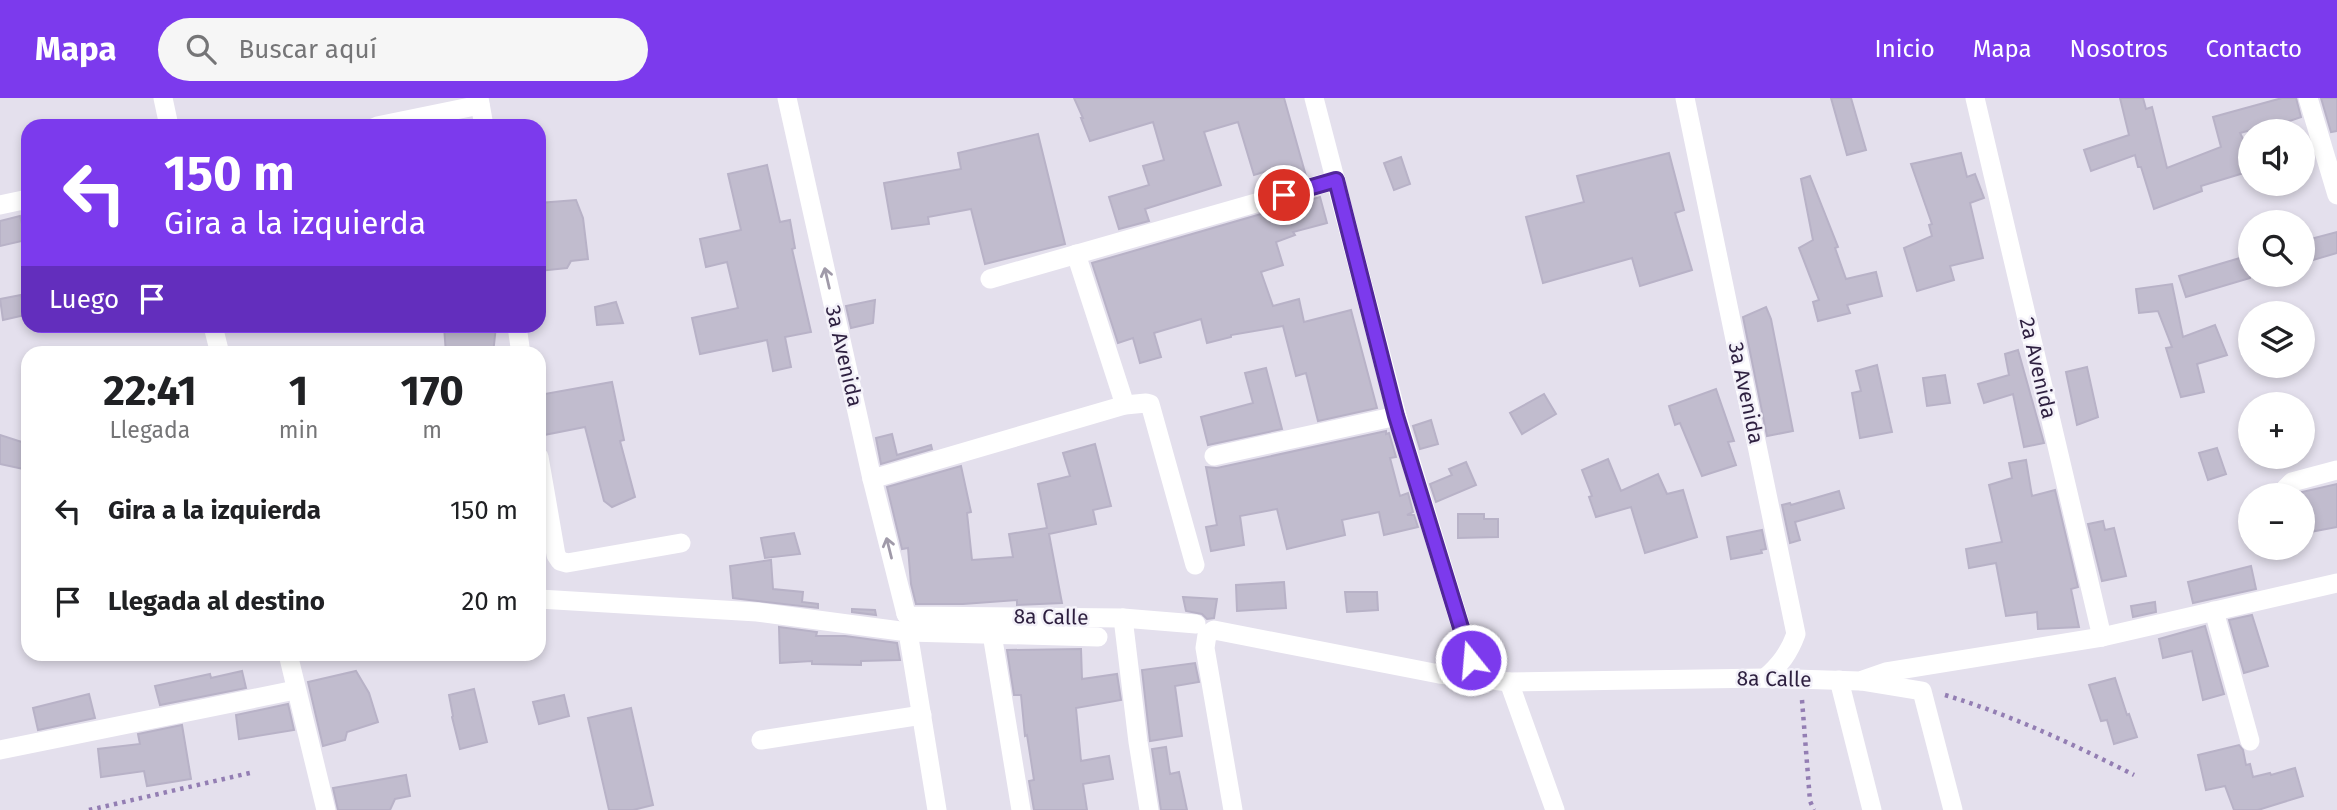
<!DOCTYPE html>
<html lang="es">
<head>
<meta charset="utf-8">
<style>
  body { margin:0; font-family:"Fira Sans",sans-serif; background:#f6f6f6; color:#202124; height:100vh; display:flex; flex-direction:column; font-size:26px; white-space:nowrap }
  * { box-sizing:border-box; margin:0 }
  p { font-size:23px; color:#757577 }
  .icon { flex:none; width:38px; height:38px; fill:none; stroke:currentColor; stroke-width:2; stroke-linecap:round; stroke-linejoin:round }
  .map { position:relative; flex:1; overflow:hidden }
  .drawer { position:absolute; left:21px; top:248px; width:525px; height:315px; display:flex; flex-direction:column; background:#fff; border-radius:21px; box-shadow:0 4px 10px #0003 }
  .drawer>* { flex:none }
  .banner { position:absolute; left:21px; top:21px; width:525px; height:214px; border-radius:21px; box-shadow:0 4px 10px #0003; background:#7c3aed; color:#fff; overflow:hidden }
  .tools { position:absolute; left:2238px; top:21px; display:grid; gap:14px }
  .tools a { display:grid; place-items:center; width:77px; height:77px; border-radius:50%; background:#fff; box-shadow:0 4px 10px #0003; font-size:35px }
  .pin { position:absolute; display:grid; place-items:center; width:60px; height:60px; color:#fff; margin:-30px; border:4px solid #fff; border-radius:50%; box-shadow:0 2px 7px #0007 }
  .me { position:absolute; width:77px; margin:-38px; rotate:343deg; stroke-linejoin:round; filter:drop-shadow(0 0 5px #0008) }
  .turn { display:flex; align-items:center; gap:24px; height:147px; padding:0 28px; font-size:32px }
  .turn .icon { width:91px; height:91px; stroke-width:2.5 }
  .turn b { display:block; font-size:49px; line-height:60px }
  .then { display:flex; align-items:center; height:66px; padding:0 28px; background:#0003; gap:14px; font-size:26px }
  .eta { display:flex; justify-content:space-evenly; align-items:center; height:119px; text-align:center }
  .eta b { font-size:42px; font-weight:700; line-height:49px }
  ul { padding:0; list-style:none }
  li { display:flex; align-items:center; gap:21px; height:91px; padding:0 28px }
  li div { flex:1 }
  li b { display:block; font-size:26px }
  li em { font-style:normal }
  header { display:flex; align-items:center; gap:42px; box-sizing:border-box; height:98px; padding:0 35px; background:#7c3aed; color:#fff }
  header strong { font-size:33px }
  nav { display:flex; gap:38px; margin-inline-start:auto; font-size:24px }
  .search { width:490px; height:63px; background:#f6f6f6; display:flex; align-items:center; gap:18px; box-sizing:border-box; padding:0 24px; border-radius:38px; color:#757577; font-size:26px }
  .map>svg:first-child { display:block }
  .building { fill:#c1bcce; stroke:#b8b2c7; stroke-width:2 }
  .lines { fill:none; stroke-linecap:round; stroke-linejoin:round }
  .path { stroke:#937eb3; stroke-width:4.5; stroke-dasharray:3.5 5; stroke-linecap:butt }
  .street { stroke:#fff; stroke-width:19 }
  .oneway { stroke:#a09aa9 }
  .route-casing { stroke:#51269a; stroke-width:18 }
  .route { stroke:#7c3aed; stroke-width:12 }
  .labels { text-anchor:middle; dominant-baseline:central; stroke-width:5; stroke-linejoin:round; paint-order:stroke }
  .street-label { font-size:21px; fill:#2d1f3f; stroke:#f3f1f9 }
</style>
</head>
<body>
<header>
<strong>Mapa</strong>
<div class="search"><svg class="icon" aria-label="search" viewBox="0 0 24 24"><circle cx="10" cy="10" r="6"/><path d="M15 15l6 6"/></svg>Buscar aquí</div>
<nav><a>Inicio</a><a>Mapa</a><a>Nosotros</a><a>Contacto</a></nav>
</header>
<div class="map">
<svg width="2337" height="712" viewBox="0 0 2337 712">
  <rect width="100%" height="100%" fill="#e4e0ed"/>
  <g class="building">
    <path d="M1074 0H1284L1306 78 1284 84 1280 69 1254 77 1238 24 1204 34 1221 87 1145 111 1149 123 1119 131 1109 99 1149 87 1143 68 1164 62 1153 24 1090 43 1081 20H1083Z"/>
    <path d="M1831 0H1851L1866 52 1847 57Z"/>
    <path d="M2120 0H2143L2146 11 2152 9 2167 70 2221 49 2213 19 2282 0H2296L2301 19 2281 26 2280 24 2240 35 2250 55 2244 59 2247 74 2201 88 2202 93 2154 111 2141 69H2138L2135 57 2091 73 2084 52 2129 37Z"/>
    <path d="M2321 0H2337V33L2331 34Z"/>
    <path d="M1038 36 1065 146 985 166 971 111 928 119 929 126 892 131 884 85 961 71 958 55Z"/>
    <path d="M1669 55 1684 112 1675 115 1692 172 1640 188 1632 160 1543 185 1526 119 1584 104 1577 78Z"/>
    <path d="M1961 55 1967 79 1975 76 1984 100 1970 105 1983 160 1950 168 1954 182 1917 193 1904 150 1932 138 1929 127 1932 126 1911 66Z"/>
    <path d="M1401 59 1410 86 1394 92 1384 65Z"/>
    <path d="M767 67 780 124 790 122 795 150 792 151 811 234 785 239 791 269 773 273 767 242 700 256 692 220 738 210 727 164 706 169 700 141 741 132 728 76Z"/>
    <path d="M1810 78 1838 149 1835 150 1846 181 1876 174 1882 198 1847 207 1850 215 1818 223 1813 204 1819 202 1799 150 1813 142 1801 81Z"/>
    <path d="M1320 99 1327 125 1293 134 1295 137 1276 144 1283 167 1261 174 1273 208 1299 201 1304 224 1351 212 1377 310 1318 323 1306 275 1296 278 1283 228 1231 237V239L1207 245 1201 221 1154 235 1161 259 1140 265 1133 240 1118 245 1092 165Z"/>
    <path d="M576 102 583 120 588 161 571 163 567 170 539 173V105Z"/>
    <path d="M20 118 26 142 0 148V123Z"/>
    <path d="M2337 134V155L2303 165V143Z"/>
    <path d="M2250 157V180L2186 199 2179 178Z"/>
    <path d="M2172 186 2183 239 2215 227 2227 257 2197 266 2204 294 2181 299 2166 250 2172 249 2158 213 2139 215 2136 191Z"/>
    <path d="M21 197 25 217 3 222 0 201Z"/>
    <path d="M875 202 873 225 851 230 846 208Z"/>
    <path d="M616 204 623 225 597 227 595 209Z"/>
    <path d="M1766 209 1771 221 1793 333 1767 338 1743 219Z"/>
    <path d="M444 228H496L493 256H446Z"/>
    <path d="M2018 252 2044 345 2024 349 2013 296 1984 305 1978 286 2009 277 2005 256Z"/>
    <path d="M1877 267 1892 334 1860 340 1852 295 1861 293 1856 273Z"/>
    <path d="M2087 269 2098 319 2077 327 2066 274Z"/>
    <path d="M1266 270 1282 331 1208 347 1201 319 1253 305 1245 275Z"/>
    <path d="M1945 277 1950 305 1927 308 1923 280Z"/>
    <path d="M612 284 624 342 620 343 635 399 612 409 604 403 585 329 544 337 539 321V297Z"/>
    <path d="M1716 291 1734 343 1728 344 1736 367 1702 378 1680 325 1675 327 1669 308Z"/>
    <path d="M1544 296 1556 316 1522 336 1510 315Z"/>
    <path d="M1431 322 1438 346 1420 351 1413 328Z"/>
    <path d="M1386 333V336L1389 335 1396 359 1390 360 1400 398 1408 395 1413 414 1407 417H1414L1418 429 1384 437 1379 414 1342 422 1345 437 1287 451 1277 411 1240 418 1244 447 1211 453 1206 429 1217 427 1206 369 1217 370Z"/>
    <path d="M892 336 897 357 931 347 932 351 881 366 876 340Z"/>
    <path d="M0 337 28 346V372L0 366Z"/>
    <path d="M1095 346 1111 408 1093 412 1096 426 1049 436 1062 505 1017 507V502L963 506H916L911 486 908 450 902 451 887 389 961 368 971 414 967 415 972 462 1013 459 1009 436 1047 430 1038 386 1070 378 1063 355Z"/>
    <path d="M2217 350 2226 376 2208 382 2199 355Z"/>
    <path d="M1608 361 1621 393 1658 376 1667 396 1683 392 1697 439 1645 455 1631 409 1596 419 1589 399 1592 398 1582 372Z"/>
    <path d="M2026 362 2032 398 2055 392 2078 489 2071 491 2079 529 2038 531 2037 514 2006 518 1996 465 1969 470 1966 451 2002 444 1989 387 2012 380 2009 365Z"/>
    <path d="M1466 364 1476 387 1436 404 1430 386 1452 377 1449 371Z"/>
    <path d="M2337 386V429L2310 434 2302 394Z"/>
    <path d="M1839 393 1844 410 1795 424 1800 442 1790 445 1782 407 1790 405 1791 407Z"/>
    <path d="M1458 416H1484V421H1498V439L1458 440Z"/>
    <path d="M2103 423 2105 432 2114 430 2126 478 2102 483 2088 426Z"/>
    <path d="M1762 432 1766 451 1761 452 1762 455 1731 461 1727 439Z"/>
    <path d="M794 435 800 456 765 460 761 440Z"/>
    <path d="M771 462 773 491 803 494 802 504 818 506V510L733 500 730 468Z"/>
    <path d="M2251 468 2256 491 2193 505 2188 484Z"/>
    <path d="M1284 484 1286 510 1237 513 1236 487Z"/>
    <path d="M1345 494H1377L1378 512 1347 514Z"/>
    <path d="M1183 499 1217 501 1214 520 1207 521 1202 516 1186 513Z"/>
    <path d="M2155 504 2156 514 2133 519 2131 508Z"/>
    <path d="M852 511 875 512 876 517 852 514Z"/>
    <path d="M2252 517 2268 568 2244 575 2229 522Z"/>
    <path d="M2205 528 2224 596 2203 602 2192 553 2163 560 2159 541Z"/>
    <path d="M779 529 817 534 816 538H845L897 545 900 562 861 563V567L812 566V563L780 565Z"/>
    <path d="M1081 551 1082 581 1117 576 1121 602 1076 610 1081 663 1109 658 1113 681 1083 686 1087 712H1034L1029 683 1034 682 1027 637 1025 638 1021 597H1014L1007 552Z"/>
    <path d="M1195 565 1199 584 1175 588 1182 638 1150 643 1142 572Z"/>
    <path d="M242 573 246 590 160 607 155 588 210 576 211 580Z"/>
    <path d="M356 573 369 595 378 624 347 634 345 642 323 648 308 584Z"/>
    <path d="M2115 580 2127 617 2129 616 2137 639 2114 646 2107 622 2101 623 2089 587Z"/>
    <path d="M474 591 487 644 460 651 452 619 453 618 449 597Z"/>
    <path d="M89 596 95 620 38 632 33 610Z"/>
    <path d="M564 597 569 618 539 626 533 604Z"/>
    <path d="M288 606 294 632 239 641 236 617Z"/>
    <path d="M631 610 653 707 633 712H609L588 620Z"/>
    <path d="M182 627 191 681 147 688 144 673 101 679 98 651 140 646 138 636Z"/>
    <path d="M2239 647 2243 652 2246 667 2250 666 2253 679 2270 675 2271 677 2295 670 2303 698 2258 712H2234L2225 688 2206 692 2198 657Z"/>
    <path d="M1166 649 1170 676 1179 674 1187 712H1161L1152 651Z"/>
    <path d="M406 677 410 698 395 701 390 712H338L333 690Z"/>
  </g>
  <g class="lines">
    <g class="path">
      <path d="M1945 597C2011 617 2073 646 2134 677"/>
      <path d="M1802 602 1810 703 1814 712"/>
      <path d="M89 712 254 674"/>
    </g>
    <g class="street">
      <path d="M163 0 169 28"/>
      <path d="M479 0 484 28"/>
      <path d="M787 0 872 381 906 516"/>
      <path d="M1314 0 1397 318 1471 562 1468 568 1444 575"/>
      <path d="M1685 0 1796 536C1789 555 1780 567 1765 580"/>
      <path d="M1975 0 2102 539"/>
      <path d="M2308 0 2337 97"/>
      <path d="M377 28 480 7"/>
      <path d="M0 107 28 101"/>
      <path d="M1076 156 1125 307"/>
      <path d="M990 181 1336 82"/>
      <path d="M213 228 220 256"/>
      <path d="M517 228 521 256"/>
      <path d="M1214 358 1397 318"/>
      <path d="M539 359 556 457 560 463 567 465 681 445"/>
      <path d="M872 381 1125 307 1146 305 1150 306 1195 467"/>
      <path d="M2286 397 2285 391 2292 384 2337 372"/>
      <path d="M539 501 757 514 908 534 937 712"/>
      <path d="M2214 513 2250 643"/>
      <path d="M906 516 911 518 1123 520 1196 526"/>
      <path d="M1123 520 1138 644 1149 712"/>
      <path d="M908 534 1098 539"/>
      <path d="M992 536 1021 712"/>
      <path d="M288 556 326 712"/>
      <path d="M1839 582 1872 712"/>
      <path d="M1861 583 1922 593 1953 712"/>
      <path d="M1509 584 1555 712"/>
      <path d="M761 642 922 617"/>
      <path d="M0 652 295 592"/>
      <path d="M1233 712 1205 550 1207 537 1214 532 1439 576 1509 584 1765 580 1860 583 1886 574 2102 539 2337 485"/>
    </g>
  </g>
  <defs><path id="oneway-shaft" d="M-6 0H5M1.5-3L5.5 0L1.5 3" fill="none" stroke-width="1.6" stroke-linecap="round" stroke-linejoin="round" transform="scale(1.75)"/></defs>
  <g class="oneway">
    <use href="#oneway-shaft" transform="translate(827 180) rotate(-103)"/>
    <use href="#oneway-shaft" transform="translate(889 450) rotate(-104)"/>
  </g>
  <g class="lines">
    <defs>
      <path id="route" d="M1284 97 1336 82 1396 318 1471 562"/>
    </defs>
    <use href="#route" class="route-casing"/>
    <use href="#route" class="route"/>
  </g>
  <g class="labels">
    <g class="street-label">
      <text transform="translate(844 258) rotate(77)">3a Avenida</text>
      <text transform="translate(2038 270) rotate(77)">2a Avenida</text>
      <text transform="translate(1746 295) rotate(78)">3a Avenida</text>
      <text transform="translate(1051 519) rotate(1)">8a Calle</text>
      <text transform="translate(1774 581) rotate(1)">8a Calle</text>
    </g>
  </g>
</svg>
<div class="tools">
<a><svg class="icon" aria-label="sound" viewBox="0 0 24 24"><path d="M4 9h4l5-4v14l-5-4H4zM17 9q2 3 0 6"/></svg></a>
<a><svg class="icon" aria-label="search" viewBox="0 0 24 24"><circle cx="10" cy="10" r="6"/><path d="M15 15l6 6"/></svg></a>
<a><svg class="icon" aria-label="layers" viewBox="0 0 24 24"><path d="M12 4l9 5-9 5-9-5zM3 14l9 5 9-5"/></svg></a>
<a>+</a>
<a>−</a>
</div>
<div class="pin" style="left:1284px;top:97px;background:#d93025"><svg class="icon" aria-label="arrive" viewBox="0 0 24 24"><path d="M6 21V4h12l-3 4 3 4H6"/></svg></div>
<svg class="me" style="left:1471px;top:562px" viewBox="-20 -20 40 40"><circle r="17" fill="#7c3aed" stroke="#fff" stroke-width="3"/><path d="M0-11L8 9 0 5-8 9z" fill="#fff"/></svg>
<div class="banner">
<div class="turn"><svg class="icon" aria-label="left" viewBox="0 0 24 24"><path d="M17 20v-9H6M10 6l-5 5 5 5"/></svg><div><b>150 m</b>Gira a la izquierda</div></div>
<div class="then">Luego<svg class="icon" aria-label="arrive" viewBox="0 0 24 24"><path d="M6 21V4h12l-3 4 3 4H6"/></svg></div>
</div>
<section class="drawer">
<div class="eta">
<div><b>22:41</b><p>Llegada</p></div>
<div><b>1</b><p>min</p></div>
<div><b>170</b><p>m</p></div>
</div>
<ul>
<li><svg class="icon" aria-label="left" viewBox="0 0 24 24"><path d="M17 20v-9H6M10 6l-5 5 5 5"/></svg><div><b>Gira a la izquierda</b></div><em>150 m</em></li>
<li><svg class="icon" aria-label="arrive" viewBox="0 0 24 24"><path d="M6 21V4h12l-3 4 3 4H6"/></svg><div><b>Llegada al destino</b></div><em>20 m</em></li>
</ul>
</section>
</div>
</body>
</html>
